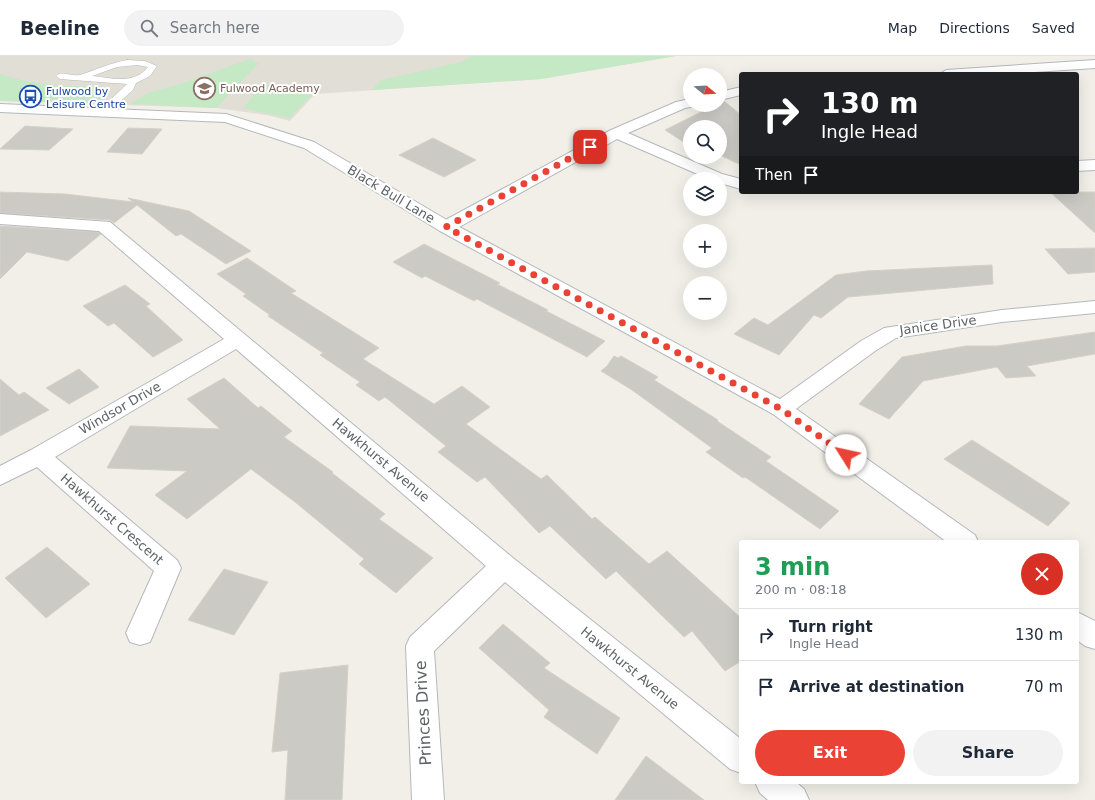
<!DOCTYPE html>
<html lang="en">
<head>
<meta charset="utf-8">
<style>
  body { margin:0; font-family:"DejaVu Sans",sans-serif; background:#f2f2f3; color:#1f2937; height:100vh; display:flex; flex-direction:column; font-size:15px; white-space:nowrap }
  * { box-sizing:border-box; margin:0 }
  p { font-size:13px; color:#747a83 }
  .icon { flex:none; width:22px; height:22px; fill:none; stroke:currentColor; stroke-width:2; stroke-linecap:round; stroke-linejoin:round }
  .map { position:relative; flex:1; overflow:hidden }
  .panel { position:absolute; left:739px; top:484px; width:340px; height:244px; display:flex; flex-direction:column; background:#fff; border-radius:4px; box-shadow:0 4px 16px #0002 }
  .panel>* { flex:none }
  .guide { position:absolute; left:739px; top:16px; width:340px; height:122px; border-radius:4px; box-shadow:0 4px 16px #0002; background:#202124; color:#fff; overflow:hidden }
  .needle { width:26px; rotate:108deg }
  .fabs { position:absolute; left:683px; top:12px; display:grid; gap:8px }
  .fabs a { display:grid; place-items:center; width:44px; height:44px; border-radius:50%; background:#fff; box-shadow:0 4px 16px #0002; font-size:20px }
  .pin { position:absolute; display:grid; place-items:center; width:34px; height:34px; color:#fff; margin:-17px; border-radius:8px; box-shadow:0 2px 6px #0006 }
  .me { position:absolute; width:44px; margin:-22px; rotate:305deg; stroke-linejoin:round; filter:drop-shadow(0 0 3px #0008) }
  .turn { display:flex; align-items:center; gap:14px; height:84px; padding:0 16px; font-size:18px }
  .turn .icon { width:52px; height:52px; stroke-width:2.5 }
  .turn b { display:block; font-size:28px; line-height:34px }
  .then { display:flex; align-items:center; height:38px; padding:0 16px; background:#0003; gap:8px; font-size:15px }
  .round { display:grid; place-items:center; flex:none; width:42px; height:42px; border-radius:21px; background:#f2f2f3 }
  .headline { display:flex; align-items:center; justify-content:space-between; height:68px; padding:0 16px }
  h1 { font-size:24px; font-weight:600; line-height:30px; color:#1e9e55 }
  .action { display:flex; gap:8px; margin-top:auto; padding:8px 16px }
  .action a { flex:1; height:46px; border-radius:24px; background:#ea4335; color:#fff; font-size:16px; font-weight:600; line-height:46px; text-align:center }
  .action a+a { background:#f2f2f3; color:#1f2937 }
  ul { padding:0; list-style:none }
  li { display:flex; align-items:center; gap:12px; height:52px; padding:0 16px; border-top:1px solid #e0e1e3 }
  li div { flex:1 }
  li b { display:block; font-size:15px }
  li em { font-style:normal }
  header { display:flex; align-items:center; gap:24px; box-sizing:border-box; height:56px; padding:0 20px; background:#fff; border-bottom:1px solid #e0e1e3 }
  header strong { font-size:19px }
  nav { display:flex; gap:22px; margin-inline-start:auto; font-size:14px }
  .search { width:280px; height:36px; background:#f2f2f3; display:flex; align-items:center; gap:10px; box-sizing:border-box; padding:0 14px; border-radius:22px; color:#747a83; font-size:15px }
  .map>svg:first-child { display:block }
  .education { fill:#e1ded6 }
  .green { fill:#c5e8c5 }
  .building { fill:#cccac5; stroke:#d6d1c6 }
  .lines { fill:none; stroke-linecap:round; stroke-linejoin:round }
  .service-casing { stroke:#b5b8bc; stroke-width:1 }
  .minor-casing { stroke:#b5b8bc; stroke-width:2 }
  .tertiary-casing { stroke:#b5b8bc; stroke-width:2 }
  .service { fill:#fff; fill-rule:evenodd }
  .minor { fill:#fff; fill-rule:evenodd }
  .tertiary { fill:#fff; fill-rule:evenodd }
  .route { stroke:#ea4335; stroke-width:7; stroke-dasharray:0 12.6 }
  .labels { text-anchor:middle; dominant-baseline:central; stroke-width:4; stroke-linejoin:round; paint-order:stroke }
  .far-education-label { font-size:11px; fill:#785e54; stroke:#fff; text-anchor:start }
  .far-transit-label { font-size:11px; fill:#164399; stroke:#fff; text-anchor:start }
  .street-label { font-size:13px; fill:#5f6368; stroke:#fff }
  .near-street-label { font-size:16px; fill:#5f6368; stroke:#fff }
</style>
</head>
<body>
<header>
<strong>Beeline</strong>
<div class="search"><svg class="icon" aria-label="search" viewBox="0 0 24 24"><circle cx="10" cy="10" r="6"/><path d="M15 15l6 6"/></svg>Search here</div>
<nav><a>Map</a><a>Directions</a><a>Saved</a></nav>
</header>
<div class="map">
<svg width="1095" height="744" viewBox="0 0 1095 744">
  <rect width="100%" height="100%" fill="#f1efe8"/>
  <path class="education" d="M0 0H674L541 23 315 38 290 65 267 59 216 52 0 45Z"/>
  <g class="green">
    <path d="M471 0H676L541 23 372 34 381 24 461 6Z"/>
    <path d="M252 2 253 6 259 7 216 52 130 48 148 37 186 26Z"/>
    <path d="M0 18C26 27 52 30 80 30 89 30 103 28 110 35L95 47 0 45Z"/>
    <path d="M262 29 321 30 289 62 243 52Z"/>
  </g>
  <g class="building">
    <path d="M724 45 741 59V109L720 99V71H690V90L665 74 715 49H720V46Z"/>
    <path d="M25 70 73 73 49 94 0 93Z"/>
    <path d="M128 72 162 73 142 98 107 96Z"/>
    <path d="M433 82 476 104 444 121 399 99Z"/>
    <path d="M0 136 65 138 133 146 128 142 189 155 251 195 226 208 181 178 176 180 137 149 114 167 110 164 0 157Z"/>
    <path d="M1050 136H1095V177Z"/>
    <path d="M0 170 98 176 101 178 68 205 27 196 0 223Z"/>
    <path d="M424 188 500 227 497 228 548 254 546 255 605 285 587 301 477 243 474 245 425 220 422 222 393 206Z"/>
    <path d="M1095 192V216L1068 218 1045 193Z"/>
    <path d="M247 202 296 235 291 237 379 292 363 303 434 348 462 330 490 351 466 368 541 423 547 419 592 463 595 461 649 508 667 495 741 562V605L725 615 692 575 684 581 616 515 606 523 550 470 539 477 485 421 477 426 438 396 446 390 385 341 379 345 356 329 360 326 320 299 323 297 268 260 270 259 243 240 246 238 217 218Z"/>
    <path d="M992 209 993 228 848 241 821 262 814 259 779 299 734 278 754 262 768 269 836 219 866 215Z"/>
    <path d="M125 229 150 248 146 250 183 284 153 301 114 267 108 270 83 250Z"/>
    <path d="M1095 276V298L1027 310 1036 320 1006 322 997 311 923 325 889 363 859 348 902 301 966 290H997Z"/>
    <path d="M614 300 618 302 621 300 658 321 654 324 718 364 717 365 771 401 766 405 839 455 820 473 745 421 743 422 706 396 712 392 632 334 601 315 607 310Z"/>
    <path d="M79 313 99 331 69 348 46 332Z"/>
    <path d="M224 322 258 352 261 350 292 375 284 381 333 416 332 417 385 458 379 463 433 502 396 537 359 508 364 503 295 446 251 413 187 463 155 439 187 415 107 412 130 370 220 373 187 343Z"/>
    <path d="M0 323 19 339 24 336 49 354 0 380Z"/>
    <path d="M972 384 1070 447 1048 470 944 403Z"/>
    <path d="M47 491 90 528 46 562 5 522Z"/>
    <path d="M224 513 268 526 234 579 188 564Z"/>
    <path d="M503 568 550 607 544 612 620 662 597 698 544 661 549 654 479 592Z"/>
    <path d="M348 609 342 744H285L288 694 272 696 280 617Z"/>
    <path d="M646 700 704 744H615Z"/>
  </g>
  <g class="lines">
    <defs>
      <path id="service" d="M127 4 145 5 157 10 150 20 136 27 133 34 106 58 103 59 98 56 100 54 127 28 60 23 56 20C62 14 72 21 80 19 96 14 110 7 127 4ZM137 9 148 11C134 29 111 22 92 20L117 11Z"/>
      <g id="minor">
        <path d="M1095 4V12L1003 18H940L946 14Z"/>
        <path d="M741 31V39L720 44V36Z"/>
        <path d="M690 43V49L695 50 685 52 628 77 722 118 741 123V133L720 127V123H709L617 83 452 175 446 176 440 175 438 171 440 167 611 74 676 46Z"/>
        <path d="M1095 104V114L1077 115V105Z"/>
        <path d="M0 158 110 166 513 502 741 683V717L730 713 505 526 434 595 444 744H412L406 590 410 581 486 510 236 293 55 401 177 504 181 512 150 586 140 589 130 586 126 577 154 515 37 411 0 429V410L31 394 224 283 99 175 0 168Z"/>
        <path d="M1095 245V257L1002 266 896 282 875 295 789 358 781 361 773 358 770 353 773 348 861 285 884 272 1002 254Z"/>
        <path d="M755 726H796L804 733 809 744H768L760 737Z"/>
      </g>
      <g id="tertiary">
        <path d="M0 48 226 58 314 86 452 167 789 348 975 479 978 486H947L773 358 440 175 304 92 225 66 0 56Z"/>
        <path d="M1077 556 1095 565V593L1085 590 1077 584Z"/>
      </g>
    </defs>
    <use href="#service" class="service-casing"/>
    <use href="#minor" class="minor-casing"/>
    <use href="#tertiary" class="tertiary-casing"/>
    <use href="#service" class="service"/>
    <use href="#minor" class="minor"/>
    <use href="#tertiary" class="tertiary"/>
  </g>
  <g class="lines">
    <path class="route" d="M590 91 446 171 781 353 846 399"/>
  </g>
  <defs>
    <symbol id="school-ring" viewBox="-11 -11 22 22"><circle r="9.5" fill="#fff" stroke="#8d6e63" stroke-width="1.5"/><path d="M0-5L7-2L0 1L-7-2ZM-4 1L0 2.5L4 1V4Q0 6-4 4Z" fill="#8d6e63"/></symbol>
    <symbol id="bus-ring" viewBox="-11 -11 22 22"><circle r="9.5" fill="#fff" stroke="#1a4fb4" stroke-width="1.5"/><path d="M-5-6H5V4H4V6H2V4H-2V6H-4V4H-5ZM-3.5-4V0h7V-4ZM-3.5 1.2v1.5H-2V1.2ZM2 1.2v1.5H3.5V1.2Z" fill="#1a4fb4"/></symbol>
  </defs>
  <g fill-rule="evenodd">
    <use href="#school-ring" x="192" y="20" width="25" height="25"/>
    <use href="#bus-ring" x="18" y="28" width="25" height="25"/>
  </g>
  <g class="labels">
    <g class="far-education-label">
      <text x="220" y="32">Fulwood Academy</text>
    </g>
    <g class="far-transit-label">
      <text x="46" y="35">Fulwood by<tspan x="46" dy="13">Leisure Centre</tspan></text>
    </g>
    <g class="street-label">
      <text transform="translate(391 138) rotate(31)">Black Bull Lane</text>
      <text transform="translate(938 269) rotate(-8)">Janice Drive</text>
      <text transform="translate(120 352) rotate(-30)">Windsor Drive</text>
      <text transform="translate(381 404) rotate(40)">Hawkhurst Avenue</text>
      <text transform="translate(112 463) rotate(41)">Hawkhurst Crescent</text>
      <text transform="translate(630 612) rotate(39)">Hawkhurst Avenue</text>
    </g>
    <g class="near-street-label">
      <text transform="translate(423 657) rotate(-93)">Princes Drive</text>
    </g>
  </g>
</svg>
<div class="fabs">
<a><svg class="needle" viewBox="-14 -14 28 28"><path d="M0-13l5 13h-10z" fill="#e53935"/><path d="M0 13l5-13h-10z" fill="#747a83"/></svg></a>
<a><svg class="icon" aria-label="search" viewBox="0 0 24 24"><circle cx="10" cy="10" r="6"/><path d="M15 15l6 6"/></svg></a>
<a><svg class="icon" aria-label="layers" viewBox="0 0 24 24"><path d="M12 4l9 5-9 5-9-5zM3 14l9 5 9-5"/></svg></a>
<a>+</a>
<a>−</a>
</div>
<div class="pin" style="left:590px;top:91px;background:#d93025"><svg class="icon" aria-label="arrive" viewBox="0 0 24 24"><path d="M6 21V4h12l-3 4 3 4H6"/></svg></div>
<svg class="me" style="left:846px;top:399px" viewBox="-20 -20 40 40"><circle r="19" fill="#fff"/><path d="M0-13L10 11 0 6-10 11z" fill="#ea4335"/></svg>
<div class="guide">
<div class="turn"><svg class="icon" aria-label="right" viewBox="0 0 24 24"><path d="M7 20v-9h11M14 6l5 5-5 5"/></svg><div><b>130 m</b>Ingle Head</div></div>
<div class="then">Then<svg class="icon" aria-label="arrive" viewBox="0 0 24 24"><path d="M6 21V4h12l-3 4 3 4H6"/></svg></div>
</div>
<section class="panel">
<div class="headline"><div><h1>3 min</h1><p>200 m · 08:18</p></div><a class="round" style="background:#d93025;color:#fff"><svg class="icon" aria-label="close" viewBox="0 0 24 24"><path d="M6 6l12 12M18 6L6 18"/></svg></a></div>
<ul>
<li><svg class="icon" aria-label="right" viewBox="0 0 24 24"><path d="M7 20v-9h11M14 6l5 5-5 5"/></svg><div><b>Turn right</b><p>Ingle Head</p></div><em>130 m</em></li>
<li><svg class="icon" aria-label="arrive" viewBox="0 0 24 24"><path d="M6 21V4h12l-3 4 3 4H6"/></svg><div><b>Arrive at destination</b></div><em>70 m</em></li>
</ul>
<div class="action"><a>Exit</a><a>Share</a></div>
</section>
</div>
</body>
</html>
